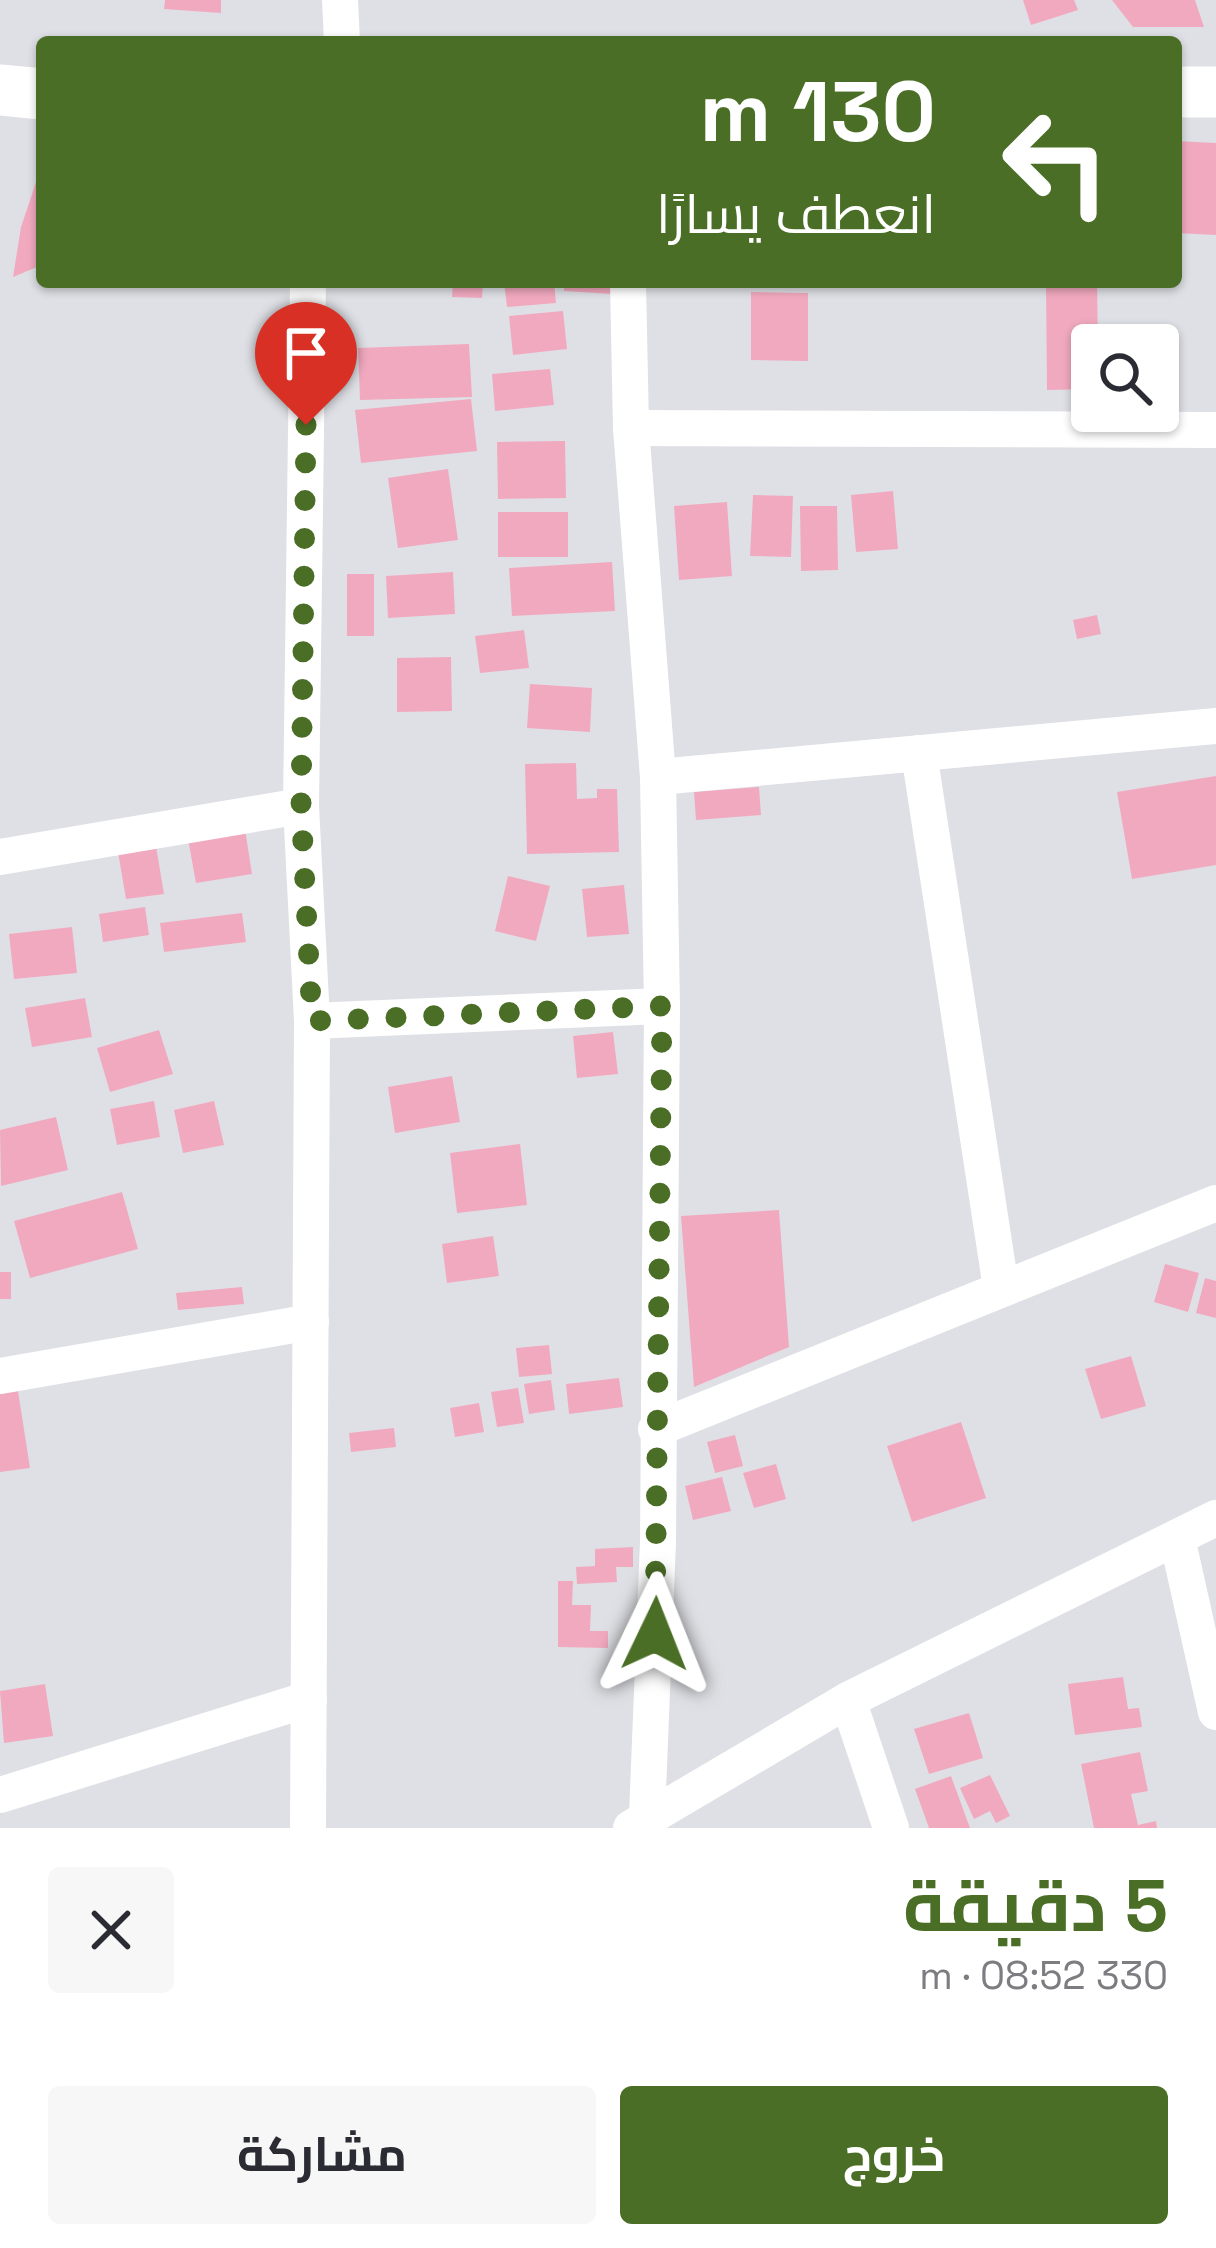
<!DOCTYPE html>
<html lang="ar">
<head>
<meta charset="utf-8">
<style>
  body { margin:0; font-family:"Space Grotesk",Cairo,sans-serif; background:#f7f7f7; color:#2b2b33; direction:rtl; height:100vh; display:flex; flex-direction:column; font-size:45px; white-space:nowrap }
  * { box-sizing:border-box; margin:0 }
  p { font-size:39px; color:#7c7c81 }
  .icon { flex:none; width:66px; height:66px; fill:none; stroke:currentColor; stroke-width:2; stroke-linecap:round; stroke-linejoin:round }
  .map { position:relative; height:1828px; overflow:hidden; direction:ltr }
  .details { display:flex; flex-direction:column; background:#fff; flex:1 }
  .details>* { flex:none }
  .top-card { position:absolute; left:36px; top:36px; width:1146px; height:252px; border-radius:12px; box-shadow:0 3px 9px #0004; direction:rtl; background:#4b6e26; color:#fff; overflow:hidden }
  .buttons { position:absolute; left:1071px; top:324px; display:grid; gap:24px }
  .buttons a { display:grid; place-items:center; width:108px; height:108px; border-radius:12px; background:#fff; box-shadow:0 3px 9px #0004; font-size:60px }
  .pin { position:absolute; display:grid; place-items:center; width:102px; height:102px; color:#fff; margin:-123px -51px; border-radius:50% 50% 50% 0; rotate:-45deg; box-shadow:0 0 12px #0007 }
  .pin .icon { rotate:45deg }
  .me { position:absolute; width:132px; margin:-66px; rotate:2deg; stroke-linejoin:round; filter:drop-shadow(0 0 9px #0008) }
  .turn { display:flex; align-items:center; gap:42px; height:252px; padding:0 48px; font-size:54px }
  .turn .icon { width:156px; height:156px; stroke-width:2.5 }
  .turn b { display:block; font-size:84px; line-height:102px }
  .round { display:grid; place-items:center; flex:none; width:126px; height:126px; border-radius:12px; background:#f7f7f7 }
  .overview { display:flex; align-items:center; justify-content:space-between; height:204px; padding:0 48px }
  h1 { font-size:72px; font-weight:700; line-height:90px; color:#4b6e26 }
  .button { display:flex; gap:24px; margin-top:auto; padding:24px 48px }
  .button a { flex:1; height:138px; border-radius:12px; background:#4b6e26; color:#fff; font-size:48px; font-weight:700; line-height:138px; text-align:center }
  .button a+a { background:#f7f7f7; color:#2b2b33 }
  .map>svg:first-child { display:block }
  .building { fill:#f1a9bf }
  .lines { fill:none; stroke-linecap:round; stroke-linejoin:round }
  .street { stroke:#fff; stroke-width:36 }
  .secondary { stroke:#fff; stroke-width:51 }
  .route { stroke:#4b6e26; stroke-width:21; stroke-dasharray:0 37.8 }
</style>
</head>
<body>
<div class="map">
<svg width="1216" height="1828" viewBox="0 0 1216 1828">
  <rect width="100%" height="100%" fill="#dfe0e5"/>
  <g class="building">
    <path d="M165 0H221V13L164 9Z"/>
    <path d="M1023 0H1074L1078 10 1031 25Z"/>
    <path d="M1112 0H1195L1204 27H1133Z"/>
    <path d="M1176 141 1216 143V235L1176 233Z"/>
    <path d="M38 176 42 177V265L13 277 21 227Z"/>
    <rect x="362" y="282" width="84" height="6"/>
    <path d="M453 282H483L482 298 452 297Z"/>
    <path d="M504 282H554L556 303 507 307Z"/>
    <path d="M564 282H612L611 294 564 291Z"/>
    <path d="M1046 282H1097L1098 345H1092V389L1047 390Z"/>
    <path d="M751 292 808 293V361L751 360Z"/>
    <path d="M563 311 567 349 513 355 509 316Z"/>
    <path d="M469 344 472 397 360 400 358 348Z"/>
    <path d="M550 369 554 405 495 411 492 374Z"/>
    <path d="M471 399 477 451 361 463 355 410Z"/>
    <path d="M565 441 566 498 498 499 497 442Z"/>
    <path d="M448 469 458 540 398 548 388 478Z"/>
    <path d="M893 491 898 549 856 552 851 495Z"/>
    <path d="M753 495 793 496 791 557 750 556Z"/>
    <path d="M727 502 732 576 679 580 674 506Z"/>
    <path d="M800 506H837L838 570 801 571Z"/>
    <rect x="498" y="512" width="70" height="45"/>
    <path d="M612 562 615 611 512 616 509 568Z"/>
    <path d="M453 572 455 614 388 618 386 576Z"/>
    <rect x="347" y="574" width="27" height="62"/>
    <path d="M1097 615 1101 634 1077 639 1073 620Z"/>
    <path d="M524 630 529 668 480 673 475 636Z"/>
    <path d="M451 657 452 711 397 712V658Z"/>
    <path d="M530 684 592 688 590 732 527 728Z"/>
    <path d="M576 763 577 799 597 798V789H617L619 852 527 854 525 764Z"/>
    <path d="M1216 776V865L1132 879 1117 792Z"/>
    <path d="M759 787 761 815 696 820 694 792Z"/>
    <path d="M245 829 252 874 196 883 188 839Z"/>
    <path d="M156 846 164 894 126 899 118 852Z"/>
    <path d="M508 876 550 886 536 941 495 931Z"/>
    <path d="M624 885 629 934 587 937 582 889Z"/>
    <path d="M145 907 149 935 103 942 99 914Z"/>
    <path d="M242 913 246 942 164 952 160 923Z"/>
    <path d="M72 927 77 973 14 979 9 934Z"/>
    <path d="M85 998 92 1037 32 1047 25 1008Z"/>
    <path d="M159 1030 173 1074 110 1092 97 1048Z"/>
    <path d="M613 1032 618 1074 577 1078 573 1036Z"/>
    <path d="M452 1076 460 1122 395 1133 388 1087Z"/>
    <path d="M154 1101 160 1137 117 1145 110 1109Z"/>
    <path d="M214 1101 224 1145 183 1153 174 1110Z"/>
    <path d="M56 1117 68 1170 1 1186 0 1130Z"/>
    <path d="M520 1144 527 1205 457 1213 450 1153Z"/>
    <path d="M122 1192 138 1249 30 1278 14 1221Z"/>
    <path d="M779 1210 789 1347 694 1387 681 1216Z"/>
    <path d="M493 1236 499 1276 447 1283 442 1244Z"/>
    <path d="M1165 1264 1199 1273 1188 1312 1154 1302Z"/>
    <rect x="0" y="1272" width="11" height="27"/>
    <path d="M1205 1278 1216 1281V1318L1196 1313Z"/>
    <path d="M242 1287 244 1304 178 1310 176 1293Z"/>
    <path d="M549 1345 552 1374 519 1377 516 1348Z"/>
    <path d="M1131 1356 1146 1406 1101 1419 1085 1369Z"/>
    <path d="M619 1378 623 1407 569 1414 566 1384Z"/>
    <path d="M551 1380 555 1410 529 1414 524 1384Z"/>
    <path d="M518 1388 524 1423 497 1427 491 1392Z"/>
    <path d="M18 1391 30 1468 0 1472V1394Z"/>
    <path d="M479 1403 484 1432 455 1437 450 1408Z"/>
    <path d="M961 1422 986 1498 912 1522 887 1446Z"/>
    <path d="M394 1428 396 1447 351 1452 349 1433Z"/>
    <path d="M735 1435 743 1466 715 1473 707 1442Z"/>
    <path d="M776 1464 786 1499 754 1508 743 1473Z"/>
    <path d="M722 1477 731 1511 693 1520 685 1486Z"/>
    <path d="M633 1547V1567H616L617 1582 577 1584 576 1567 595 1566V1549Z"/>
    <path d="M558 1581H573L572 1605H591L590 1631H608V1648L558 1647Z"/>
    <path d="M1123 1677 1128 1709 1139 1708 1142 1727 1075 1735 1068 1684Z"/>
    <path d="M45 1684 53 1736 4 1743 0 1691Z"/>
    <path d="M969 1713 983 1758 929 1774 914 1729Z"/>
    <path d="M1140 1752 1148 1791 1131 1794 1138 1825 1156 1821 1157 1828H1094L1081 1764Z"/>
    <path d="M990 1775 1010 1816 996 1823 990 1811 974 1819 960 1788Z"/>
    <path d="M951 1776 970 1828H929L915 1789Z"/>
  </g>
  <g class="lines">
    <g class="street">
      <path d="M340 0 342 42"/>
      <path d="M628 282 631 428 658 777 662 1006 658 1542 647 1816"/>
      <path d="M631 428 1216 430"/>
      <path d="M919 753 1001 1288"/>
      <path d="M658 777 1216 726"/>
      <path d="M0 857 301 806"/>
      <path d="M312 1021 662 1006"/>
      <path d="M0 1376 311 1322"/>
      <path d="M656 1429 1216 1203"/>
      <path d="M1177 1538 1216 1712"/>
      <path d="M848 1700 891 1828"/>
      <path d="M0 1795 309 1699"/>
      <path d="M308 1828 312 1021 301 806 308 282"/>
      <path d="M631 1828 848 1700 1216 1518"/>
    </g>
    <g class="secondary">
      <path d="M0 90 42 94"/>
      <path d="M1176 92H1216"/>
    </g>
  </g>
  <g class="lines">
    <path class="route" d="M306 425 301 806 312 1021 662 1006 655 1634"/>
  </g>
</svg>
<div class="buttons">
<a><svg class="icon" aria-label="search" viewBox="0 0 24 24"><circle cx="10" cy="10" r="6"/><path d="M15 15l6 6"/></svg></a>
</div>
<div class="pin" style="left:306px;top:425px;background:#d93025"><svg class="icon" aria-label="arrive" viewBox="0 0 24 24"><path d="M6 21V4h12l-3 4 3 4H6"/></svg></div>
<svg class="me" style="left:655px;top:1634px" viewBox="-20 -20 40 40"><path d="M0-17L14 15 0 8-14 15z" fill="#4b6e26" stroke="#fff" stroke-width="4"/></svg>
<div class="top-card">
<div class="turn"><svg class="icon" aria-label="left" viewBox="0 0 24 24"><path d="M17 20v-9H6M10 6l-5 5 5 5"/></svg><div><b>130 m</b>انعطف يسارًا</div></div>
</div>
</div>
<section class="details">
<div class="overview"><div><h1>5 دقيقة</h1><p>330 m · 08:52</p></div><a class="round"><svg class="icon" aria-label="close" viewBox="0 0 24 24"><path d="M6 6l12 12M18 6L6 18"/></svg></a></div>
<div class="button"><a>خروج</a><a>مشاركة</a></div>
</section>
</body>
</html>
